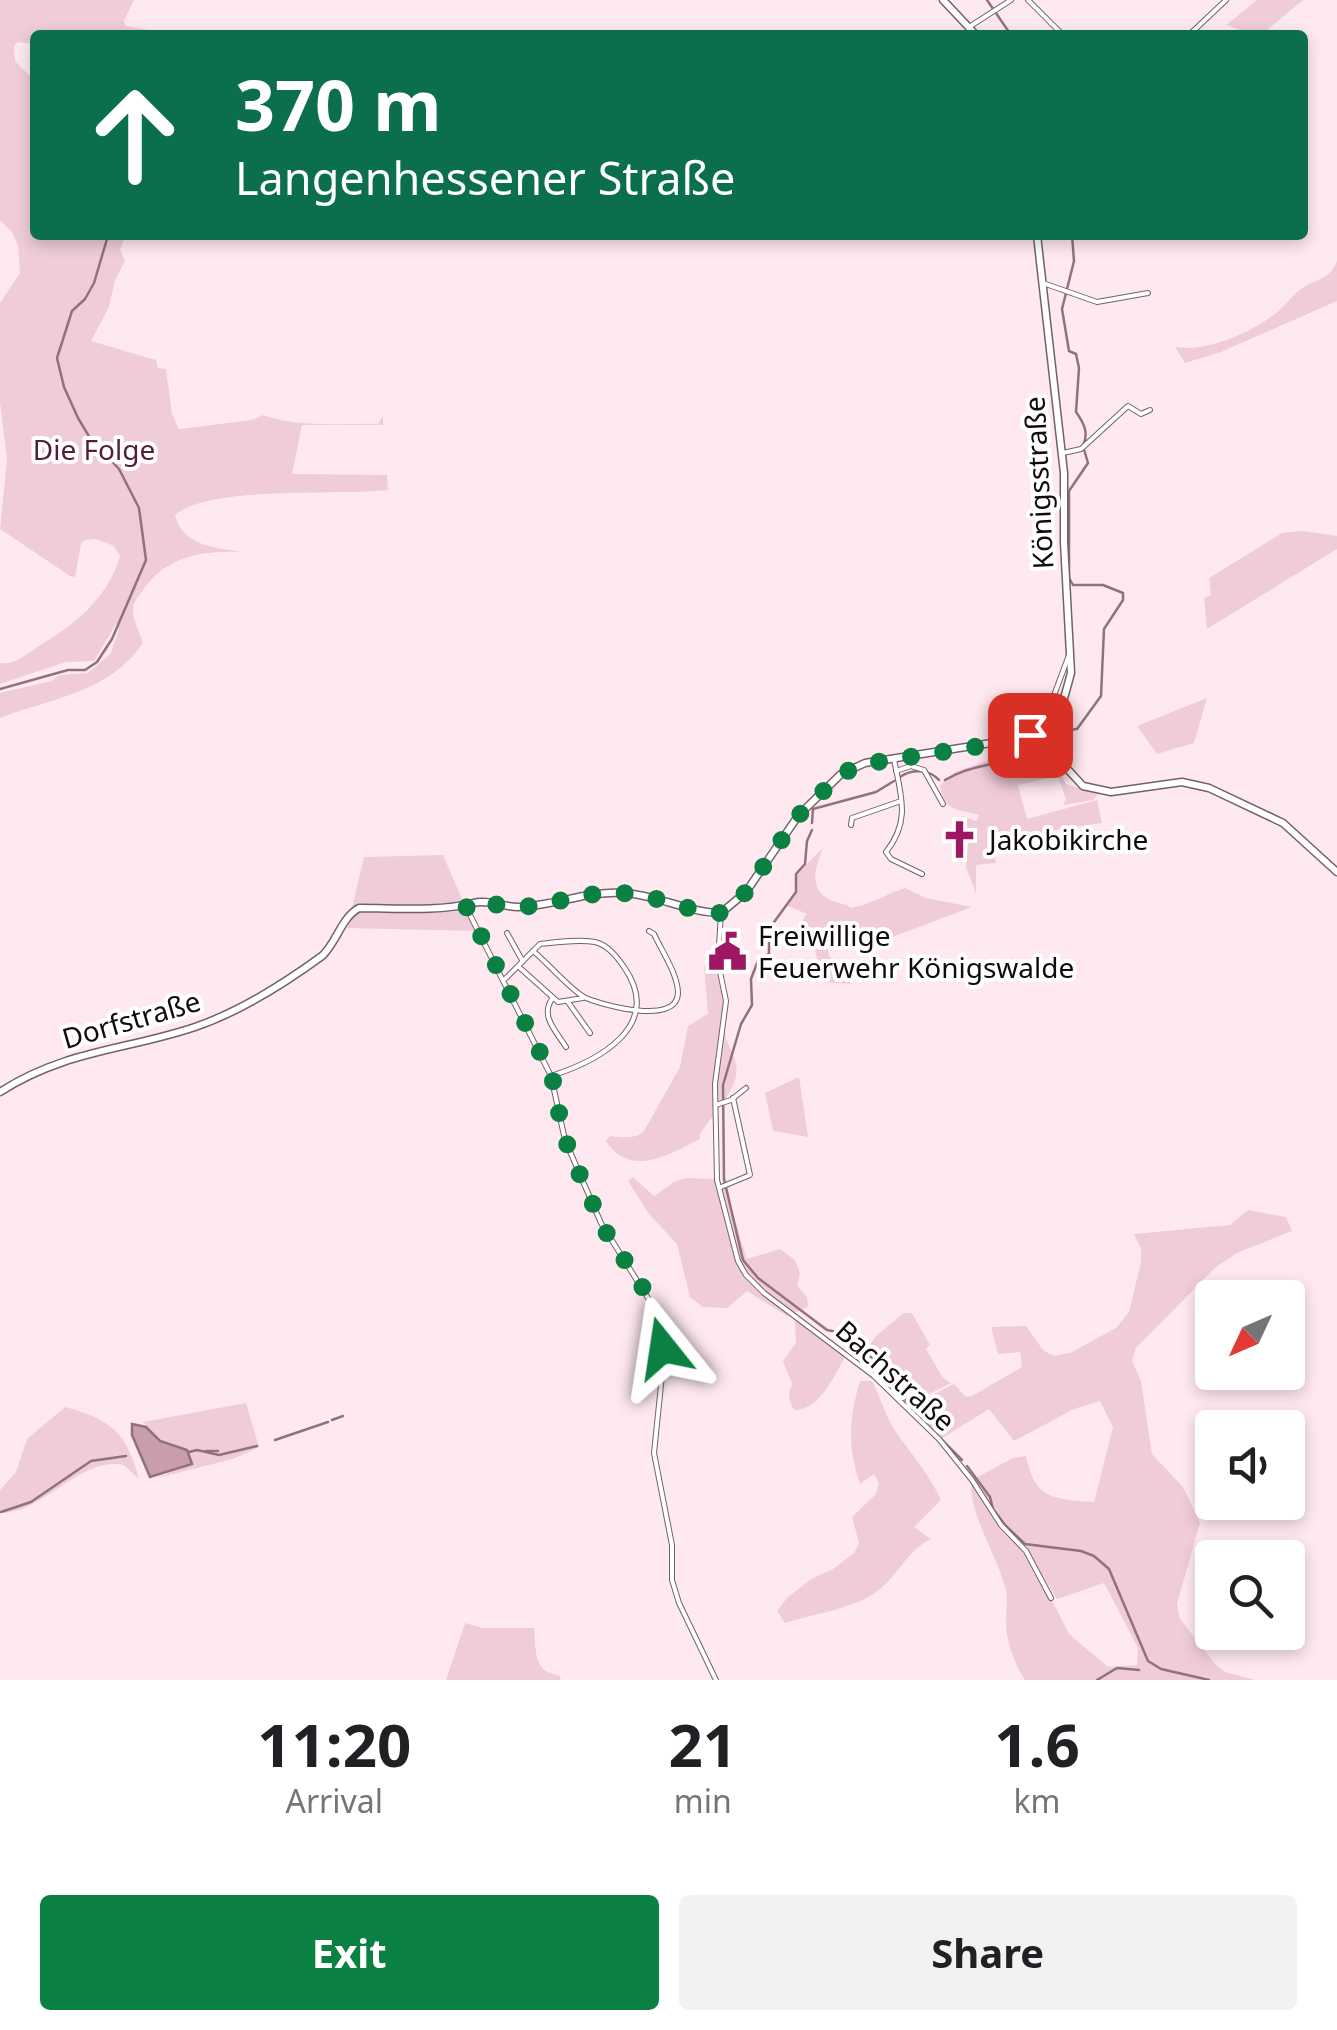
<!DOCTYPE html>
<html lang="en">
<head>
<meta charset="utf-8">
<style>
  body { margin:0; font-family:"Noto Sans",sans-serif; background:#f2f2f2; color:#202124; height:100vh; display:flex; flex-direction:column; font-size:38px; white-space:nowrap }
  * { box-sizing:border-box; margin:0 }
  p { font-size:32px; color:#757577 }
  .icon { flex:none; width:55px; height:55px; fill:none; stroke:currentColor; stroke-width:2; stroke-linecap:round; stroke-linejoin:round }
  .map { position:relative; height:1680px; overflow:hidden }
  .panel { display:flex; flex-direction:column; background:#fff; flex:1 }
  .panel>* { flex:none }
  .hud { position:absolute; left:30px; top:30px; width:1278px; height:210px; border-radius:10px; box-shadow:0 5px 15px #0003; background:#0b6e4f; color:#fff; overflow:hidden }
  .needle { width:65px; rotate:226deg }
  .fabs { position:absolute; left:1195px; top:1280px; display:grid; gap:20px }
  .fabs a { display:grid; place-items:center; width:110px; height:110px; border-radius:10px; background:#fff; box-shadow:0 5px 15px #0003; font-size:50px }
  .pin { position:absolute; display:grid; place-items:center; width:85px; height:85px; color:#fff; margin:-42px; border-radius:20px; box-shadow:0 5px 15px #0006 }
  .me { position:absolute; width:110px; margin:-55px; rotate:345deg; stroke-linejoin:round; filter:drop-shadow(0 0 8px #0008) }
  .turn { display:flex; align-items:center; gap:35px; height:210px; padding:0 40px; font-size:45px }
  .turn .icon { width:130px; height:130px; stroke-width:2.5 }
  .turn b { display:block; font-size:70px; line-height:85px }
  .eta { display:flex; justify-content:space-evenly; align-items:center; height:170px; text-align:center }
  .eta b { font-size:60px; font-weight:700; line-height:70px }
  .button { display:flex; gap:20px; margin-top:auto; padding:20px 40px }
  .button a { flex:1; height:115px; border-radius:10px; background:#0b8043; color:#fff; font-size:40px; font-weight:700; line-height:115px; text-align:center }
  .button a+a { background:#f2f2f2; color:#202124 }
  .map>svg:first-child { display:block }
  .green { fill:#f0ccda; fill-rule:evenodd }
  .water { fill:#c99dae; stroke:#92717e; stroke-width:2.5 }
  .lines { fill:none; stroke-linecap:round; stroke-linejoin:round }
  .stream { stroke:#92717e; stroke-width:2.5 }
  .street-casing { stroke:#746168; stroke-width:6 }
  .secondary-casing { stroke:#746168; stroke-width:9 }
  .street { stroke:#fff; stroke-width:4 }
  .secondary { stroke:#fff; stroke-width:6 }
  .route { stroke:#0b8043; stroke-width:18; stroke-dasharray:0 32.4 }
  .labels { text-anchor:middle; dominant-baseline:central; stroke-width:8; stroke-linejoin:round; paint-order:stroke }
  .park-label { font-size:28px; fill:#531d37; stroke:#fff }
  .street-label { font-size:28px; fill:#120b0e; stroke:#fff }
  .poi-label { font-size:28px; fill:#120b0e; stroke:#fff; text-anchor:start }
</style>
</head>
<body>
<div class="map">
<svg width="1337" height="1680" viewBox="0 0 1337 1680">
  <rect width="100%" height="100%" fill="#ffe9f1"/>
  <g class="green">
    <path d="M0 0H134L124 21 126 26 177 35H35V44L18 42 14 46 15 61 35 81V235H126L120 249 125 261 115 280 109 307 91 341 156 360 158 368 166 369 172 414 179 429 252 420 263 415C299 428 340 423 378 424L383 416V425H302L292 474 387 475 388 490C338 496 210 485 175 515 182 546 217 548 243 552 202 551 168 555 143 590 138 597 132 603 133 612 134 622 140 633 143 643 109 693 52 698 0 718V693L51 681 60 675 88 673 111 653 119 629 116 624 94 661 66 662 0 684V663C15 665 24 656 36 648 72 626 107 601 120 556L114 546 96 539 85 540 81 544 75 577 70 576 0 529 7 460 0 402V303L20 273 18 246 12 232 0 220Z"/>
    <path d="M1257 0H1303L1261 35H1240V30L1226 25Z"/>
    <path d="M1337 261V301L1221 352 1185 363 1175 347C1207 352 1247 334 1272 316 1283 309 1290 297 1301 289 1316 278 1329 281 1337 261Z"/>
    <path d="M1303 531 1337 536V549L1207 629 1204 598 1211 595 1209 578 1282 533Z"/>
    <path d="M1207 698 1194 743 1157 754 1137 726Z"/>
    <path d="M1043 731 1051 739 1052 758 1066 784 1098 794 1093 800 1063 805 1066 800 1058 776 1018 785 1027 819 1097 800 1102 823 998 839 994 853 996 863 976 865V893L966 867 969 835 957 831 962 816 976 821 979 815C959 809 943 812 940 785L955 772 994 758Z"/>
    <path d="M823 848C811 876 810 897 843 904 854 907 846 909 859 906 874 902 890 893 905 888L926 898 972 907 879 942 840 933 829 934C824 956 835 972 852 984L822 982 815 950 790 938 807 914 788 906 797 891V874Z"/>
    <path d="M443 855 476 931 347 928 364 857Z"/>
    <path d="M704 966C741 975 719 1012 725 1035 729 1051 741 1061 735 1080 729 1099 711 1117 700 1134V1139C670 1154 630 1179 606 1141L610 1136C621 1137 635 1140 644 1131L680 1067 688 1026 708 1014Z"/>
    <path d="M799 1077 808 1136V1137L773 1131 765 1093Z"/>
    <path d="M633 1177 654 1196 674 1182 687 1178 715 1179 725 1188 747 1259 780 1249 795 1260 800 1273 797 1285 807 1297 808 1307 787 1316 747 1291 727 1308 703 1307 690 1297 677 1244 649 1214 628 1181Z"/>
    <path d="M1248 1210 1286 1217 1292 1231 1237 1253 1216 1267 1136 1348 1132 1361 1141 1381 1152 1454 1183 1487 1200 1523 1177 1604 1180 1619 1216 1665 1225 1672 1255 1680H1025C1014 1663 1006 1641 1006 1621 1006 1611 1008 1600 1006 1590 998 1556 966 1510 972 1480L1013 1458 1026 1456C1035 1500 1054 1499 1094 1502L1113 1427 1100 1401 1074 1409 1014 1441 989 1409 941 1439 907 1408 954 1384 966 1397 972 1396 1022 1367 1020 1352 998 1354 991 1327 1026 1326 1043 1350 1054 1356 1070 1353 1116 1328 1129 1312 1141 1262V1248L1134 1234 1230 1225ZM1027 1551 1057 1599 1104 1583 1138 1648 1137 1665 1108 1667 1069 1634Z"/>
    <path d="M904 1313H912L930 1345 926 1349 943 1378 951 1383 905 1406 860 1358 876 1336Z"/>
    <path d="M803 1320 847 1354C834 1375 821 1410 794 1410 789 1400 787 1394 792 1384L783 1361 796 1343 795 1321Z"/>
    <path d="M860 1381H872C881 1398 885 1415 896 1432 912 1455 929 1474 941 1500L914 1527 931 1539C907 1550 898 1577 875 1593 851 1609 813 1614 785 1623L777 1611 787 1598 811 1579 833 1569 854 1553 859 1543 852 1517 876 1494 879 1483 874 1474 860 1484C847 1447 849 1418 860 1381Z"/>
    <path d="M246 1403 259 1447 233 1459 157 1478 192 1464 187 1450 160 1441 143 1422Z"/>
    <path d="M65 1407C111 1419 127 1433 139 1479L124 1465C79 1456 44 1514 0 1513V1490L16 1472 27 1439Z"/>
    <path d="M465 1623 483 1628H534C536 1649 533 1673 559 1675L561 1680H446Z"/>
  </g>
  <path class="water" d="M132 1424 146 1427 160 1441 187 1450 192 1464 150 1477 132 1435Z"/>
  <g class="lines">
    <g class="stream">
      <path d="M987 0 1011 35"/>
      <path d="M0 689 68 670H85L97 662 112 639 146 560 139 508 119 469 90 438 78 418 64 387 57 358 72 311 85 299 94 283 107 239"/>
      <path d="M900 777C912 769 929 769 939 780"/>
      <path d="M945 780C967 767 981 768 1004 760 1031 750 1048 732 1077 729L1101 696 1104 629 1123 600V593L1103 585H1073L1069 578V491L1088 463 1083 446C1089 433 1084 423 1076 412L1079 368 1076 354 1069 351 1062 309 1074 261 1072 235"/>
      <path d="M812 823 813 809 876 792 894 781"/>
      <path d="M812 830 807 841 805 864 796 874V892L769 929V954L759 958 751 979 752 1005 741 1024 723 1085 724 1179 743 1260 758 1278 827 1330 842 1333 862 1346"/>
      <path d="M867 1352 920 1418 962 1460"/>
      <path d="M332 1420 343 1416"/>
      <path d="M275 1440 328 1422"/>
      <path d="M206 1451H218"/>
      <path d="M189 1452 197 1450 219 1455 257 1446"/>
      <path d="M967 1466 990 1497 993 1509 1005 1525 1025 1544 1081 1551 1094 1556 1109 1569 1148 1661 1161 1669 1209 1680"/>
      <path d="M1 1512 31 1502 91 1461 126 1456"/>
      <path d="M1097 1680 1117 1668 1139 1670"/>
    </g>
    <defs>
      <g id="street">
        <path d="M1028 0 1063 35"/>
        <path d="M969 27 1011 0"/>
        <path d="M1189 35 1226 0"/>
        <path d="M1043 283 1097 302 1148 293"/>
        <path d="M1063 453 1081 449 1128 406 1141 414 1150 410"/>
        <path d="M1017 737 1050 706 1069 655"/>
        <path d="M894 759C901 796 911 821 886 852L891 859 922 874"/>
        <path d="M896 771 911 766 924 770 943 804"/>
        <path d="M851 825 852 818 901 801"/>
        <path d="M466 907 551 1076 565 1140 601 1223 653 1306 664 1356 654 1453 672 1545V1580L679 1603 716 1680"/>
        <path d="M721 913 718 962 726 1001 715 1084 717 1180 738 1261 746 1275 764 1293 874 1376 939 1439 972 1480 1001 1525 1026 1551 1051 1598"/>
        <path d="M507 933 522 960"/>
        <path d="M533 951C547 962 572 992 586 998 603 1005 677 1026 678 993 678 974 661 950 654 934L649 931"/>
        <path d="M519 967 558 1002 583 998"/>
        <path d="M505 979 540 944C557 942 578 939 595 942 608 945 617 957 624 967 665 1026 598 1061 551 1076"/>
        <path d="M552 999C540 1016 556 1031 566 1047"/>
        <path d="M568 1002 590 1033"/>
        <path d="M716 1105 731 1100 746 1088"/>
        <path d="M721 1187 750 1175 733 1098"/>
      </g>
      <g id="secondary">
        <path d="M943 0 976 35"/>
        <path d="M1050 724 1060 761 1083 786 1111 792 1182 782 1209 788 1283 823 1337 872"/>
        <path d="M0 1092C65 1050 127 1050 195 1027 239 1012 285 983 322 956 337 942 341 918 359 908 397 908 436 912 473 903 486 899 504 907 518 907 554 906 588 890 624 893 658 895 689 913 721 913L746 892 798 816 841 774 865 763 1023 738 1050 724 1060 713 1071 673 1064 542V473L1037 235"/>
      </g>
    </defs>
    <use href="#street" class="street-casing"/>
    <use href="#secondary" class="secondary-casing"/>
    <use href="#street" class="street"/>
    <use href="#secondary" class="secondary"/>
  </g>
  <g class="lines">
    <path class="route" d="M663 1348 649 1297 604 1229 572 1157 563 1133 552 1076 466 906C482 898 502 908 520 907 554 905 586 891 621 893 656 894 688 913 722 913L746 892 798 816 841 774 864 764 1013 741 1030 735"/>
  </g>
  <defs>
    <symbol id="church-bare" viewBox="-9 -9 18 18"><path d="M-1.2-6h2.4v3.5h3.3v2.4h-3.3V6h-2.4V-.1h-3.3v-2.4h3.3Z" fill="#9f1663" stroke="#fff" stroke-width="2.5" paint-order="stroke"/></symbol>
    <symbol id="civic-bare" viewBox="-9 -9 18 18"><path d="M-.6-6.5H3V-4.5H.6V-3L4-1V1h2V6H-6V1h2V-1L-.6-3ZM-1.2 2.5V6h2.4V2.5Z" fill="#9f1663" stroke="#fff" stroke-width="2.5" paint-order="stroke"/></symbol>
  </defs>
  <g fill-rule="evenodd">
    <use href="#church-bare" x="932" y="812" width="55" height="55"/>
    <use href="#civic-bare" x="700" y="924" width="55" height="55"/>
  </g>
  <g class="labels">
    <g class="park-label">
      <text x="94" y="449">Die Folge</text>
    </g>
    <g class="street-label">
      <text transform="translate(1038 483) rotate(-93)">Königsstraße</text>
      <text transform="translate(131 1019) rotate(-16)">Dorfstraße</text>
      <text transform="translate(896 1375) rotate(42)">Bachstraße</text>
    </g>
    <g class="poi-label">
      <text x="989" y="839">Jakobikirche</text>
      <text x="758" y="935">Freiwillige<tspan x="758" dy="32">Feuerwehr Königswalde</tspan></text>
    </g>
  </g>
</svg>
<div class="fabs">
<a><svg class="needle" viewBox="-14 -14 28 28"><path d="M0-13l5 13h-10z" fill="#e53935"/><path d="M0 13l5-13h-10z" fill="#757577"/></svg></a>
<a><svg class="icon" aria-label="sound" viewBox="0 0 24 24"><path d="M4 9h4l5-4v14l-5-4H4zM17 9q2 3 0 6"/></svg></a>
<a><svg class="icon" aria-label="search" viewBox="0 0 24 24"><circle cx="10" cy="10" r="6"/><path d="M15 15l6 6"/></svg></a>
</div>
<div class="pin" style="left:1030px;top:735px;background:#d93025"><svg class="icon" aria-label="arrive" viewBox="0 0 24 24"><path d="M6 21V4h12l-3 4 3 4H6"/></svg></div>
<svg class="me" style="left:663px;top:1348px" viewBox="-20 -20 40 40"><path d="M0-17L14 15 0 8-14 15z" fill="#0b8043" stroke="#fff" stroke-width="4"/></svg>
<div class="hud">
<div class="turn"><svg class="icon" aria-label="ahead" viewBox="0 0 24 24"><path d="M12 20V5M6 11l6-6 6 6"/></svg><div><b>370 m</b>Langenhessener Straße</div></div>
</div>
</div>
<section class="panel">
<div class="eta">
<div><b>11:20</b><p>Arrival</p></div>
<div><b>21</b><p>min</p></div>
<div><b>1.6</b><p>km</p></div>
</div>
<div class="button"><a>Exit</a><a>Share</a></div>
</section>
</body>
</html>
